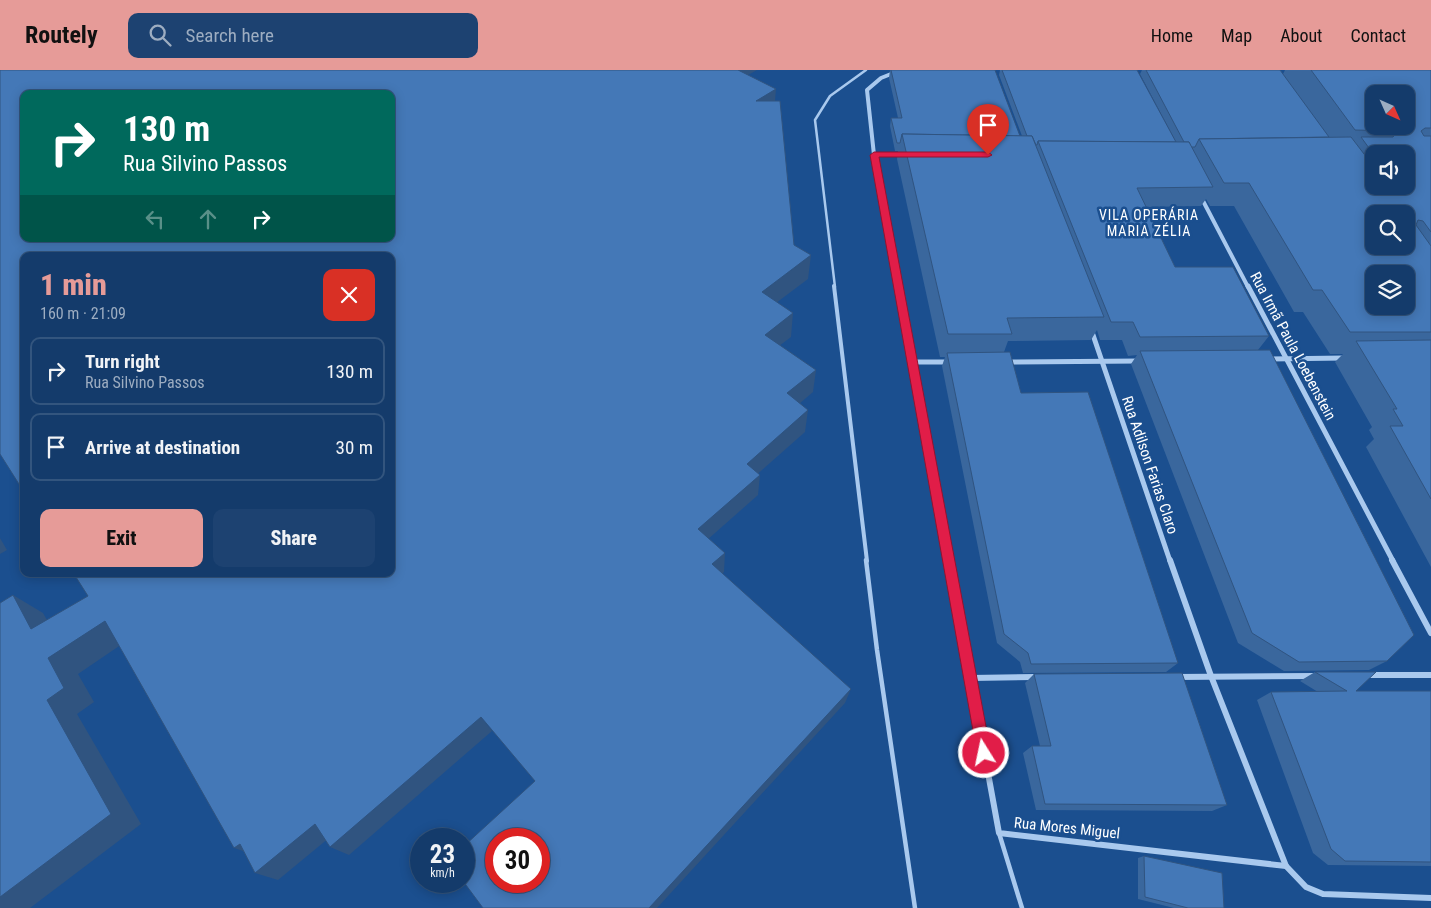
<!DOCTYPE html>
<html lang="en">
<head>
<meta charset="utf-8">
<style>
  body { margin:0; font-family:"Roboto Condensed",sans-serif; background:#1d4271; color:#f1f3f6; height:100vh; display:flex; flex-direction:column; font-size:19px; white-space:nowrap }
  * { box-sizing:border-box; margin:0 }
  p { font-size:16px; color:#9dadc1 }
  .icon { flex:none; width:28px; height:28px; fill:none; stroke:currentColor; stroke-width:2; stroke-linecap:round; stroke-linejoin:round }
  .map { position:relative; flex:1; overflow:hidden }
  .details { position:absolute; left:20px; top:182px; width:375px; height:325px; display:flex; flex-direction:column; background:#143b6b; border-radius:10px; box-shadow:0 2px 12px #0003,0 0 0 1px #33557e }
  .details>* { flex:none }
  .hud { position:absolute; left:20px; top:20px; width:375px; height:152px; border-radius:10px; box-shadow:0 2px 12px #0003,0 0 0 1px #33557e; background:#00695c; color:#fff; overflow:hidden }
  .needle { width:32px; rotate:135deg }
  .controls { position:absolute; left:1365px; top:15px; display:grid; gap:10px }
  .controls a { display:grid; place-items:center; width:50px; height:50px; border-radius:10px; background:#143b6b; box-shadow:0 2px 12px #0003,0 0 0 1px #33557e; font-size:25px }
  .speed { position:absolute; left:410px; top:758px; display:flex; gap:10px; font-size:25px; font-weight:700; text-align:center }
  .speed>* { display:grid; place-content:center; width:65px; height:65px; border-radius:50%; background:#143b6b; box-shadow:0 2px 12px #0003,0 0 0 1px #33557e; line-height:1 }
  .speed small { font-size:12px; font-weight:400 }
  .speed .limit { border:8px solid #d22; background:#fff; color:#111 }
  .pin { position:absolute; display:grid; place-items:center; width:42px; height:42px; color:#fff; margin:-51px -21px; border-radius:50% 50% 50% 0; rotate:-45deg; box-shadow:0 0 5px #0007 }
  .pin .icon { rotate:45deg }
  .me { position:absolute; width:55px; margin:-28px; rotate:350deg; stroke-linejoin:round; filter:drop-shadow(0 0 4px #0008) }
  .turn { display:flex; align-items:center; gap:18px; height:105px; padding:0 20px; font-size:22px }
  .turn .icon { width:65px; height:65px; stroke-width:2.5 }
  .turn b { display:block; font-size:35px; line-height:42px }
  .lanes { display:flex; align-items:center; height:48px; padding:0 20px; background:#0003; justify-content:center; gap:25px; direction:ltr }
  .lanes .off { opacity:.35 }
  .round { display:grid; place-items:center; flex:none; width:52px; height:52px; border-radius:10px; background:#1d4271 }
  .head { display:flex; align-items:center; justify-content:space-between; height:85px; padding:0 20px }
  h1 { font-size:30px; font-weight:800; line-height:38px; color:#e69b98 }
  .button { display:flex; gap:10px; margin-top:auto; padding:10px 20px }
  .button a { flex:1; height:58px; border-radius:10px; background:#e69b98; color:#111; font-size:20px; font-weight:800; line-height:58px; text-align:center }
  .button a+a { background:#1d4271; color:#f1f3f6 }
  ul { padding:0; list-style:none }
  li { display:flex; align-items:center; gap:15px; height:68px; margin:0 10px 8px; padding:0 10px; border:2px solid #33557e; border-radius:10px }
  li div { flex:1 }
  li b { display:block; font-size:19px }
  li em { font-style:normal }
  header { display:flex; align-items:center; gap:30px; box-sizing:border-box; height:70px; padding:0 25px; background:#e69b98; color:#111 }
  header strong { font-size:24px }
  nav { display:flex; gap:28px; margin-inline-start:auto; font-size:18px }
  .search { width:350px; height:45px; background:#1d4271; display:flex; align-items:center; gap:12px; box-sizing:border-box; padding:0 18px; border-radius:10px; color:#9dadc1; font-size:19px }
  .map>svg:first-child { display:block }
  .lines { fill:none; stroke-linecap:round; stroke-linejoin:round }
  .lane-far2 { stroke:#a9c9ee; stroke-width:2.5 }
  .lane-far1 { stroke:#a9c9ee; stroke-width:4 }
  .lane { stroke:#a9c9ee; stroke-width:4.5 }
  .street-far2 { stroke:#a9c9ee; stroke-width:4 }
  .street-far1 { stroke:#a9c9ee; stroke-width:5 }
  .street { stroke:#a9c9ee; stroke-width:6 }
  .wall { fill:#3a679d; fill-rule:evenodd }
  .shaded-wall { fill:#305480 }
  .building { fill:#4478b7; stroke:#305480; fill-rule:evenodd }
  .route { fill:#e11d48; stroke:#92132f }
  .labels { text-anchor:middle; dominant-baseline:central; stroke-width:5; stroke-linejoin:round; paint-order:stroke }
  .far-neighbourhood-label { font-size:14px; letter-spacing:1px; fill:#fff; stroke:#1b4f8f }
  .street-label { font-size:15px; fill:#fff; stroke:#1b4f8f }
</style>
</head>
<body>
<header>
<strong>Routely</strong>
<div class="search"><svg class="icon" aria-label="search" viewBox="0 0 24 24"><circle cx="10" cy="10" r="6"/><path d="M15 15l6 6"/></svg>Search here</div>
<nav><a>Home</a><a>Map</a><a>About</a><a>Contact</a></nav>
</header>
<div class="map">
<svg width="1431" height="838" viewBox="0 0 1431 838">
  <rect width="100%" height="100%" fill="#1b4f8f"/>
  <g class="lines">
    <path class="lane-far2" d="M835 217 815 50 830 26 866 0"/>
    <path class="lane-far1" d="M834 216 867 491"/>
    <g class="lane">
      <path d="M866 490 877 580 915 838"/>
      <path d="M999 763 1022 838"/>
    </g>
    <g class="street-far2">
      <path d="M896 2 881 8 867 20 874 85 898 217"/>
      <path d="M874 85H904"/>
      <path d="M1201 127 1248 217"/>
    </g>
    <g class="street-far1">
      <path d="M898 216 949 491"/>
      <path d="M1248 216 1393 491"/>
      <path d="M1091 259 1170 491"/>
      <path d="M1270 289 1344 288"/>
      <path d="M912 292H949"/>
      <path d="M1007 292 1139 291"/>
    </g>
    <g class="street">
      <path d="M949 490 999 763 1286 796 1306 817 1323 824 1431 828"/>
      <path d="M1170 490 1211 606 1286 796"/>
      <path d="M1392 490 1431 563"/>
      <path d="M1366 605H1431"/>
      <path d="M1176 607 1315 606"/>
      <path d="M971 608 1035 607"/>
    </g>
  </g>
  <g class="wall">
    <path d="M890 0 1020 66H1022L999 5 1000 0H1137L1176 72 1140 4 1142 0H1280L1283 4 1285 0H1431V497L1366 377 1374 369 1369 360 1372 357 1335 292 1343 284H1330L1303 242H1294L1234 136H1210L1206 129 1201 136 1146 137 1175 197 1269 266 1258 280 1387 591 1369 600 1284 601 1238 573 1131 294 1137 285 1128 286 1122 270H1100L1097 260 1091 270 1008 271 1004 282 1021 323 1178 593 1166 602 1023 603 1020 592 997 573 942 296 945 287H940L897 89 898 81H895L890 56 891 48H898L889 8ZM1374 84 1406 116H1374Z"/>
    <path d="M1315 602 1356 621H1431V796L1328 795 1313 783 1257 630 1271 622H1318L1300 611Z"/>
    <path d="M1034 604 1227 735 1212 741 1036 740 1023 683 1032 676H1040L1025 613Z"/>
    <path d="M1144 786 1224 838H1174L1138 829V788Z"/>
  </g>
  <g class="shaded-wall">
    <path d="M726 0H757L725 18Z"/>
    <path d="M776 19 774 43 756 31Z"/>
    <path d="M811 185 808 209 760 245 762 222Z"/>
    <path d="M793 243 791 267 763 288 765 265Z"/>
    <path d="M816 300 813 322 785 346 787 323Z"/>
    <path d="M808 340 805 362 745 415 747 394Z"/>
    <path d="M760 405 758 425 698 478V459Z"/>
    <path d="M0 468 7 480 0 484Z"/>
    <path d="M725 483 724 502 712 513V494Z"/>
    <path d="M13 525 43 543 61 575 31 559Z"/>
    <path d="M105 551 131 568 78 604 94 632 77 644 141 754 30 838H0V827L47 630 48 588Z"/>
    <path d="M851 619 845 633 657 838H649Z"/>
    <path d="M481 647 492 661 349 785 330 777Z"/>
    <path d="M315 754 335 763 278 810 255 803Z"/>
    <path d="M240 774 258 786 234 778Z"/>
  </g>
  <g class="building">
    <path d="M0 0H738L776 19 756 31H780L794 175 811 185 762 222 793 243 765 265 816 300 787 323 808 340 747 394 760 405 698 459 725 483 712 494 851 619 649 838H483L463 811 464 776 535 711 481 647 330 777 315 754 255 803 240 774 234 778 105 551 48 588 64 618 47 630 111 744 0 827V533L13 525 31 559 88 526 74 504H391V186H24V422L0 384ZM24 24H391V169H24ZM496 769H539V811H496Z"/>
    <path d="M891 0H995L1020 66 902 64 900 73H897L891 48H902Z"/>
    <path d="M1002 0H1137L1176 72 1038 71 1037 75H1036L1032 66H1027Z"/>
    <path d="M1146 0H1280L1329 67 1199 69 1195 77H1191L1189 72H1184Z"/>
    <path d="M1311 0H1431V58H1425L1421 61 1424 66H1431V162L1423 151 1418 150 1416 155 1431 176V262H1350L1322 220H1313L1249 113H1224L1199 69 1351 67 1374 97V116H1388L1393 123 1397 125 1400 122 1396 116H1406V84H1374V85L1361 67H1393L1395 64V61L1355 60ZM1374 24H1406V56H1374ZM1374 144H1406V176H1374ZM1374 204H1406V236H1374Z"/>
    <path d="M902 64 1032 66 1104 247 1007 248 1012 264H948Z"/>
    <path d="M1038 71 1189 72 1213 117 1137 118 1175 197H1233L1269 266 1140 267 1133 252H1111Z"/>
    <path d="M1431 270V429L1390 356H1403L1393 339H1397L1356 271Z"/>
    <path d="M1270 280 1414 565 1387 591 1299 592 1252 563 1140 281Z"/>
    <path d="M1010 282 1021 323 1088 322 1178 593 1031 594 1028 583 1004 564 947 283Z"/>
    <path d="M1315 602H1376L1356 621H1431V792L1345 791 1331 779 1271 622 1347 621Z"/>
    <path d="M1182 603 1227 735 1045 734 1032 676H1051L1034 604Z"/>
    <path d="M1144 786 1222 803 1224 838H1188L1145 827Z"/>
  </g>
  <path class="route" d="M874 82H988L992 85 988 87H879L991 683 989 688 984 690 979 688 977 683 870 85Z"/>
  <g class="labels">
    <g class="far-neighbourhood-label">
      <text x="1149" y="145">VILA OPERÁRIA<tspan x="1149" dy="16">MARIA ZÉLIA</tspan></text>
    </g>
    <g class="street-label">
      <text transform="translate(1293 276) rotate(62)">Rua Irmã Paula Loebenstein</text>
      <text transform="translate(1150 395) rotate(71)">Rua Adilson Farias Claro</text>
      <text transform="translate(1067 758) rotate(6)">Rua Mores Miguel</text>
    </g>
  </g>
</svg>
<div class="controls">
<a><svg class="needle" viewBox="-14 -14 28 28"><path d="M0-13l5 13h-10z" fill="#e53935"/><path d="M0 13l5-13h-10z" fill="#9dadc1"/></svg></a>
<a><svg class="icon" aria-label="sound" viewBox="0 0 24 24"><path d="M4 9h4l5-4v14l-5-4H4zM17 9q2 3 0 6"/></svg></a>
<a><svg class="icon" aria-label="search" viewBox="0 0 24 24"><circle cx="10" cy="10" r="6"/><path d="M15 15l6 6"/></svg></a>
<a><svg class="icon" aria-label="layers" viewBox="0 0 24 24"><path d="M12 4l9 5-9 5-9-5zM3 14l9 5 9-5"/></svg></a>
</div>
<div class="speed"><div>23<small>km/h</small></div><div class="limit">30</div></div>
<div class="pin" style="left:988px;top:85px;background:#d93025"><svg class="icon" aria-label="arrive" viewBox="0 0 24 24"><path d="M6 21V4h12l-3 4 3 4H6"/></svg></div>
<svg class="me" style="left:984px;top:683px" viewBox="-20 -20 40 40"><circle r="17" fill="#e11d48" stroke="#fff" stroke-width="3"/><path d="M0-11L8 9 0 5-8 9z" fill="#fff"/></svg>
<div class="hud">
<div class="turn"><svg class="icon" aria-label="right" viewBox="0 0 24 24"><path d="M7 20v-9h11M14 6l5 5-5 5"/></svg><div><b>130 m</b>Rua Silvino Passos</div></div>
<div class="lanes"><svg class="icon off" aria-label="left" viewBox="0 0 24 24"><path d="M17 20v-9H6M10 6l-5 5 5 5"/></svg><svg class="icon off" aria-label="ahead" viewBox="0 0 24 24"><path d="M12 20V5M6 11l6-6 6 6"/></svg><svg class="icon" aria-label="right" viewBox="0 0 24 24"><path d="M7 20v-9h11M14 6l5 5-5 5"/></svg></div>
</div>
<section class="details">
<div class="head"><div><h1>1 min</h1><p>160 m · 21:09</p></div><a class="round" style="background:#d93025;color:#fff"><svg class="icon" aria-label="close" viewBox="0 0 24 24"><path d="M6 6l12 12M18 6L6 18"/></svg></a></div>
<ul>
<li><svg class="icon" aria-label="right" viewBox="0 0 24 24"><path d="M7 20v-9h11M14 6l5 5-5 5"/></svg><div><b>Turn right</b><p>Rua Silvino Passos</p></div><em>130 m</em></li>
<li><svg class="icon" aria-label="arrive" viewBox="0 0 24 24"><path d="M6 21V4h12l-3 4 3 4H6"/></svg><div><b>Arrive at destination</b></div><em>30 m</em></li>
</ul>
<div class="button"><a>Exit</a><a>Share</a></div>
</section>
</div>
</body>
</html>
